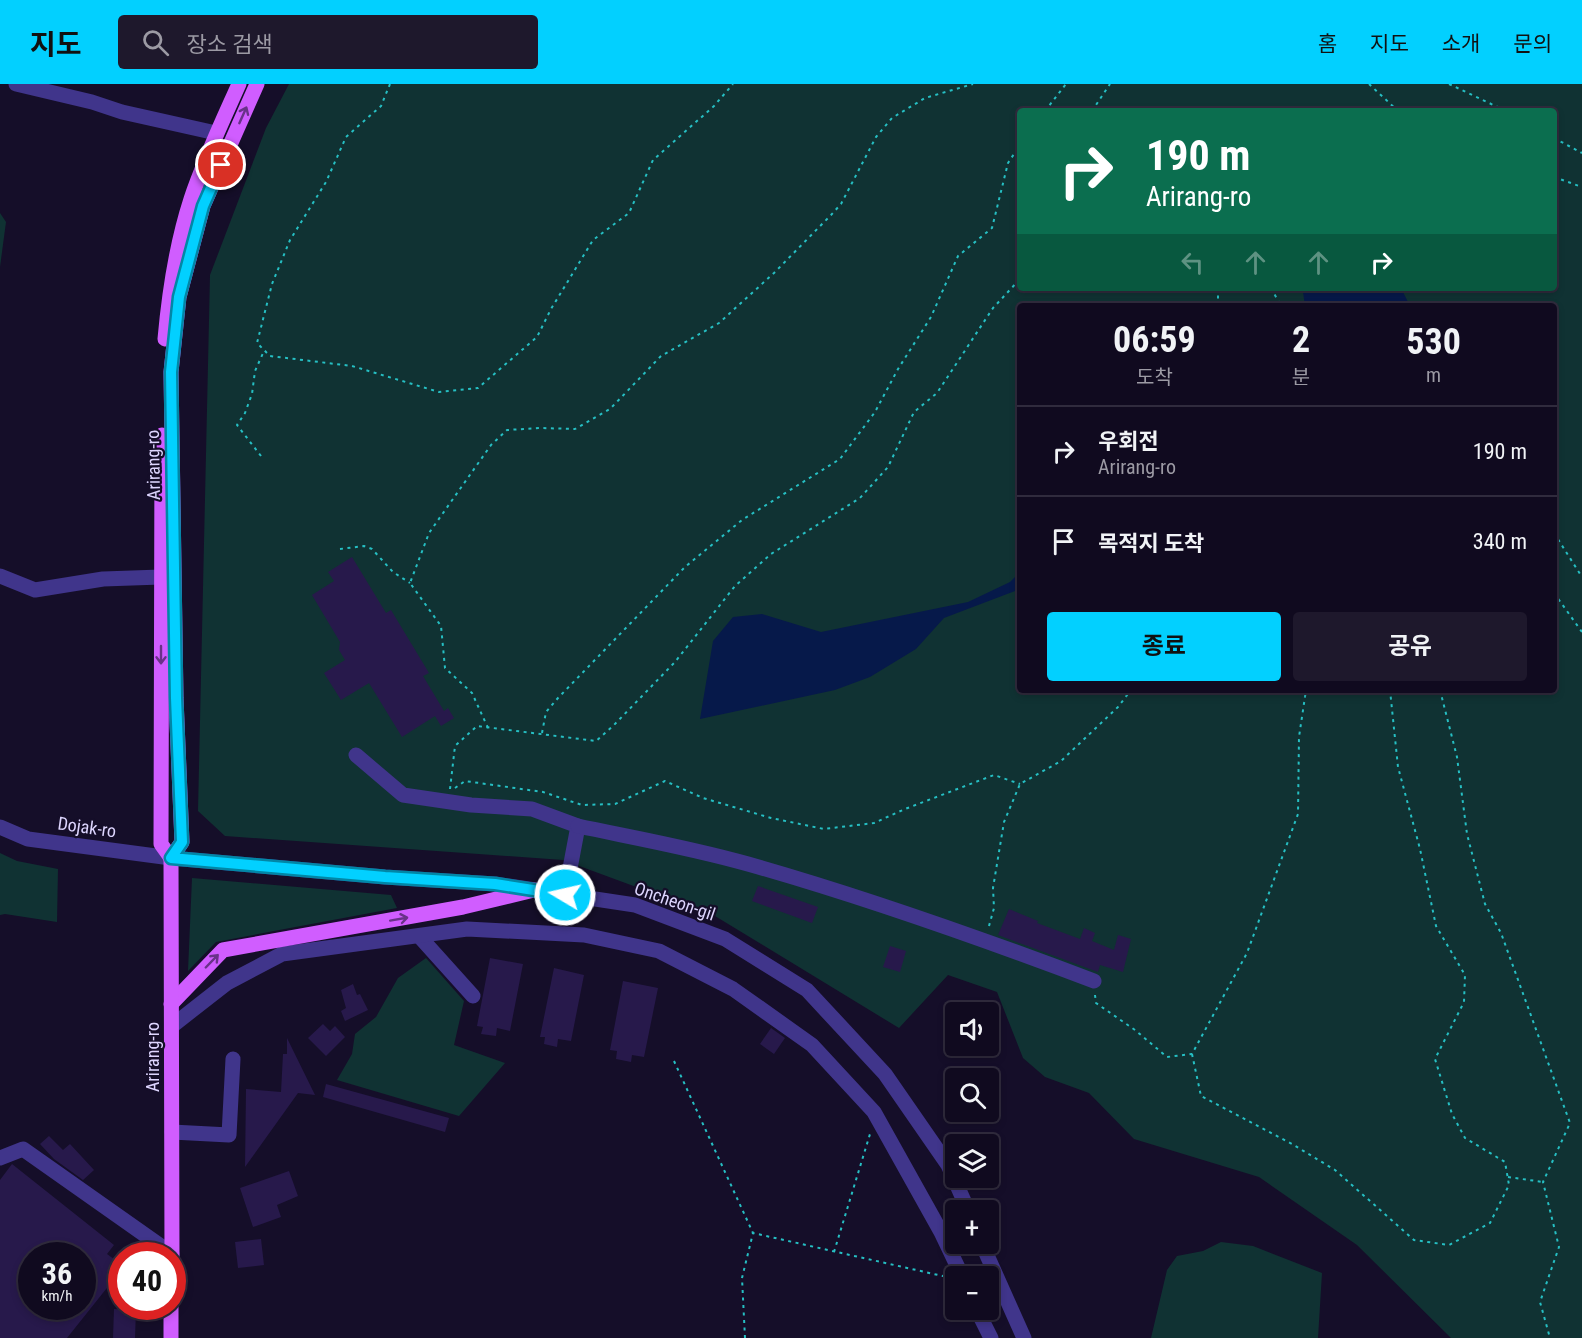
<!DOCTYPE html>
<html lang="ko">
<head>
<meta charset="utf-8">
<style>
  body { margin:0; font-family:"Roboto Condensed","Noto Sans KR",sans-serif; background:#1e182c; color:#f1f3f6; height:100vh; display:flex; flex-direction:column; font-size:22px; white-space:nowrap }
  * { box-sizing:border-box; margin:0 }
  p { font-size:20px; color:#9c9aa4 }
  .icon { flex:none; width:33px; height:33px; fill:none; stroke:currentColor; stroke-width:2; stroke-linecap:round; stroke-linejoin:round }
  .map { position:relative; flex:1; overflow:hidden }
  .panel { position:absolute; left:1017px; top:219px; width:540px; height:390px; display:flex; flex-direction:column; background:#100a1f; border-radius:6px; box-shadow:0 3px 9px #0003,0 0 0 2px #302b3d }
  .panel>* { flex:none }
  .banner { position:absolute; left:1017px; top:24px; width:540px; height:183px; border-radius:6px; box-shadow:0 3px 9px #0003,0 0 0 2px #302b3d; background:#0b6e4f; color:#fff; overflow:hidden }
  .tools { position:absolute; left:945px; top:918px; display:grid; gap:12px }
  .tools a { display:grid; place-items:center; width:54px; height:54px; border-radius:6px; background:#100a1f; box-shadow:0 3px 9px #0003,0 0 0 2px #302b3d; font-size:30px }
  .speed { position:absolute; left:18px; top:1158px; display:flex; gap:12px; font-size:30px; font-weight:700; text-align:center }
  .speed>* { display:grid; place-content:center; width:78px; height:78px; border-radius:50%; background:#100a1f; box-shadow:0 3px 9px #0003,0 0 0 2px #302b3d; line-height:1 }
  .speed small { font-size:15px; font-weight:400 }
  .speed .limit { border:9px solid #d22; background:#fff; color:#111 }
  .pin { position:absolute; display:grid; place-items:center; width:51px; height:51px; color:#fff; margin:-26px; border:3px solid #fff; border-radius:50%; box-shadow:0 2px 6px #0007 }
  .me { position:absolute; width:66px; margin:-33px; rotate:279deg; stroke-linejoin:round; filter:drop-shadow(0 0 4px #0008) }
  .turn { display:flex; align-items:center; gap:21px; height:126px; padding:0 30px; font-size:27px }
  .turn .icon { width:78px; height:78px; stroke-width:2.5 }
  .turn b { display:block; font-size:42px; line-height:51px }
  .lanes { display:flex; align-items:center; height:57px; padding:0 30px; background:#0003; justify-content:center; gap:30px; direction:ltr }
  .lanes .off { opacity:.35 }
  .eta { display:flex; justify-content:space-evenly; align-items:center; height:102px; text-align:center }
  .eta b { font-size:36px; font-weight:700; line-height:42px }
  .primary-button { display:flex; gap:12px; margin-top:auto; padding:12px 30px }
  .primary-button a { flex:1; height:69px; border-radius:6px; background:#02d0ff; color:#111; font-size:24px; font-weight:700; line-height:69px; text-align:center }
  .primary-button a+a { background:#1e182c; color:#f1f3f6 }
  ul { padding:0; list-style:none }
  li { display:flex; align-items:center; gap:18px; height:90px; padding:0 30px; border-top:2px solid #302b3d }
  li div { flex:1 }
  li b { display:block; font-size:22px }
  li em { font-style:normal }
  header { display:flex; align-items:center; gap:36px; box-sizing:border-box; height:84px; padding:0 30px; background:#02d0ff; color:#111 }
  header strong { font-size:28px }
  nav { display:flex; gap:33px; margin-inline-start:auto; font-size:21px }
  .search { width:420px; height:54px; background:#1e182c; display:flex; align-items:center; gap:15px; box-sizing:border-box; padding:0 21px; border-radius:6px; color:#9c9aa4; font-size:22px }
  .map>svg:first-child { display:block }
  .green { fill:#103233; fill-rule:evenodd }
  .water { fill:#06194a }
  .building { fill:#27194b; fill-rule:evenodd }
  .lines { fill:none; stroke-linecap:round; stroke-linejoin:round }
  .path { stroke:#26bfc3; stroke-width:2; stroke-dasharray:3 4.5; stroke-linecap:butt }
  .minor { stroke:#40358b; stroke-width:15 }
  .major { stroke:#d05dff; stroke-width:15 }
  .oneway { stroke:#693289 }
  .route-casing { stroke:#0187a6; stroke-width:15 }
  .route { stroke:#02d0ff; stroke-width:10 }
  .labels { text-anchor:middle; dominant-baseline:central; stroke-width:4.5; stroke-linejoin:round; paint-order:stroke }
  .street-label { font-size:18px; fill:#ded6ff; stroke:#150e29 }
</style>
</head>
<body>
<header>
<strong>지도</strong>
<div class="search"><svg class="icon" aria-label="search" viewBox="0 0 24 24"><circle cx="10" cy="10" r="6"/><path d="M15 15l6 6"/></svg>장소 검색</div>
<nav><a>홈</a><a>지도</a><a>소개</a><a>문의</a></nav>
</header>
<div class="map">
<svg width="1582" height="1254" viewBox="0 0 1582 1254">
  <rect width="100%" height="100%" fill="#150e29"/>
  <g class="green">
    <path d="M289 0H1582V1254H1451L1357 1161 1259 1093 1134 1055 1089 1009 1045 993 1023 974 997 908 948 891 899 944 715 832 563 776 225 752 198 727 210 191 266 44ZM1020 27H1554V204H1020ZM1020 222H1554V606H1020Z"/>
    <path d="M0 129 6 138 0 183Z"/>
    <path d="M0 769 17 777 58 785 57 838 5 830 0 831Z"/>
    <path d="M192 794 391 811 397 824 216 858 188 887Z"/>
    <path d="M426 874 464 917 454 961 505 979 459 1032 337 996 352 970 355 950 376 933 398 894Z"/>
    <path d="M1221 1158 1253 1162 1322 1189 1318 1254H1151L1167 1186 1177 1172 1203 1167Z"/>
  </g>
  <g class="water">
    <path d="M1310 204H1401L1410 222H1305L1303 208Z"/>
    <path d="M1020 488V501L1015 507 944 534 916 565 870 593 835 606 700 635 713 557 733 533 762 530 821 548 968 518 1010 498Z"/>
  </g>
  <g class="building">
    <path d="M352 473 386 529 391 526 429 589 423 592 444 627 448 624 454 634 441 642 435 632 402 653 369 599 341 616 324 589 345 576 339 566 340 558 312 511 334 497 328 488Z"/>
    <path d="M758 802 818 823 812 839 752 817Z"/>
    <path d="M1009 825 1038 837 1037 839 1080 855 1084 844 1095 849 1092 857 1114 866 1118 851 1131 855 1123 888 1100 881 1098 888 998 851Z"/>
    <path d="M890 862 906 867 900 888 883 883Z"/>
    <path d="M490 874 523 880 510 947 497 944 496 952 481 950 483 943 477 942Z"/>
    <path d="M554 884 584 891 571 957 558 955 557 963 544 960 545 953H540Z"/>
    <path d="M623 897 658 904 644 973 632 971 631 978 616 975 617 967 610 966Z"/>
    <path d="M353 900 357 911 360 910 368 926 345 937 341 927 346 924 341 906Z"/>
    <path d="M323 940 330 947 335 942 345 953 326 972 308 954Z"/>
    <path d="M771 944 785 954 774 970 760 960Z"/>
    <path d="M287 954 315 1011 298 1009 245 1083 246 1005 281 1008 283 970H287Z"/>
    <path d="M326 1000 449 1034 445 1048 323 1013Z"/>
    <path d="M49 1052 63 1066 70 1060 94 1086 83 1096 54 1075 40 1060Z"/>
    <path d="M12 1080 114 1161 107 1170 122 1181V1185L67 1254H0V1096ZM32 1172H82V1222H32Z"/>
    <path d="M289 1087 298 1112 277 1121 281 1133 253 1143 240 1104Z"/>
    <path d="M261 1155 264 1181 238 1184 235 1158Z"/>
    <path d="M114 1225 136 1226 135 1254H113Z"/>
  </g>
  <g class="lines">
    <g class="path">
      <path d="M390 0 381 22 346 53 326 98 290 156 272 200 257 259 270 272 352 282 439 308 478 304 537 253 551 225 593 156 629 129 653 76 714 22 733 0"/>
      <path d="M1369 0 1398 27"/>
      <path d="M1449 0 1506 27"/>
      <path d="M1045 27 1066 0"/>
      <path d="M1092 27 1110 0"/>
      <path d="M1554 54 1582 69"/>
      <path d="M1554 93 1582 103"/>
      <path d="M1218 204V222"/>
      <path d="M1271 204 1281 222"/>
      <path d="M261 372 237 341 245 329 252 310 255 287 264 267"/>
      <path d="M1554 449 1582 493"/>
      <path d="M340 465 364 462 372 465 393 488 410 499"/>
      <path d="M1554 509 1582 548"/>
      <path d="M1440 606 1457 673 1467 750 1485 820 1501 849 1570 1039 1543 1098 1559 1163 1540 1218 1550 1254"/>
      <path d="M488 644 472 609 445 584 441 542 410 499 429 449 491 361 507 346 539 344 575 345 610 325 661 272 719 239 774 189 831 131 841 120 876 53 892 34 925 14 973 0"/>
      <path d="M542 649 546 628 558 614 685 483 742 436 840 375 875 328 898 285 931 233 958 172 992 144 1008 79 1020 61"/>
      <path d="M455 704 465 697 543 708 582 721 615 720 665 697 703 714 771 734 824 745 874 739 905 725 994 691 1020 700"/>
      <path d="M450 705 455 662 477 642 596 657 614 641 675 578 735 502 771 470 860 414 888 383 914 328 937 309 993 224 1020 195"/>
      <path d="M989 842 994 824 993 804 1004 738 1020 700 1061 677 1118 623 1131 606"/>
      <path d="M1095 911 1096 919 1135 946 1167 973 1192 970 1247 869 1298 730 1299 653 1306 606"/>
      <path d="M1192 970 1201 1012 1292 1060 1335 1086 1414 1156 1449 1161 1490 1139 1509 1101 1505 1078 1465 1054 1452 1030 1435 975 1464 918 1465 891 1436 842 1420 765 1398 683 1390 606"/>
      <path d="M674 977 753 1149"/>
      <path d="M1508 1093 1543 1098"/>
      <path d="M834 1168 870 1050"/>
      <path d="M745 1254 742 1194 753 1149 947 1193"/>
    </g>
    <g class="minor">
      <path d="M16 0 92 18 122 28 216 49"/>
      <path d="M0 492 35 506 103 495 161 493"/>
      <path d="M356 671 403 711 471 721 532 725 578 742 565 811"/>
      <path d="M578 742C635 754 692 764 748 780 865 813 980 854 1094 897"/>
      <path d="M0 743 28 755 171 774 385 793 495 800 635 821 725 855 807 906 885 990 948 1081 968 1126"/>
      <path d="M419 852 473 912"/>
      <path d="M172 942 227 899 282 870 467 845 584 851 659 867 733 905 812 961 874 1028 941 1148 962 1192"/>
      <path d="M172 1048 229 1051 233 975"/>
      <path d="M0 1074 23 1065 172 1170"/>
      <path d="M982 1160 1024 1254"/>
      <path d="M977 1226 991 1254"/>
    </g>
    <g class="major">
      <path d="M165 255C169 210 177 158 191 115 204 76 222 38 239 0"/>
      <path d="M162 351 161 760 171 774"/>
      <path d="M171 920 223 866 463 823 534 806"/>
      <path d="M172 1172 171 774 182 758 176 614 171 288 179 213 203 122 257 0"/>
      <path d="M171 1254V1222"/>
    </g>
  </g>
  <defs><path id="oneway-shaft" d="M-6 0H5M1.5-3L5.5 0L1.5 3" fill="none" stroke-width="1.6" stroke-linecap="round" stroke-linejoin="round" transform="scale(1.5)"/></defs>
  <g class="oneway">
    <use href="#oneway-shaft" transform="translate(243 31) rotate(-66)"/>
    <use href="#oneway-shaft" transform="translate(161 571) rotate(90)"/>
    <use href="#oneway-shaft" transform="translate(399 835) rotate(-10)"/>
    <use href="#oneway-shaft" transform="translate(212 877) rotate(-46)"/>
  </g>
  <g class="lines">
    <defs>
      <path id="route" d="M221 81 203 122 179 213 171 288 176 614 182 758 171 774 385 793 495 800 565 811"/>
    </defs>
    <use href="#route" class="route-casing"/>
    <use href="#route" class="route"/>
  </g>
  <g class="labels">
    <g class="street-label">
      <text transform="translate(153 381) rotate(-91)">Arirang-ro</text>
      <text transform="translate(87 743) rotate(8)">Dojak-ro</text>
      <text transform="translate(675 817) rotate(19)">Oncheon-gil</text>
      <text transform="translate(152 973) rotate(-90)">Arirang-ro</text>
    </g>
  </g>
</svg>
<div class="tools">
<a><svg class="icon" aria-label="sound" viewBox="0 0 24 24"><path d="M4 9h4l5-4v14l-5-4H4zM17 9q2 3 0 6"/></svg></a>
<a><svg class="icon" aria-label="search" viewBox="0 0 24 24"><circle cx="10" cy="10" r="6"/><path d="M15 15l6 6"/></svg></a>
<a><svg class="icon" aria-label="layers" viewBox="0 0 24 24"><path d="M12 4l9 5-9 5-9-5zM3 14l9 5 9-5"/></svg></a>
<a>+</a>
<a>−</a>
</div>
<div class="speed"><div>36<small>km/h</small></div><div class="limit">40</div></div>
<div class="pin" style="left:221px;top:81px;background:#d93025"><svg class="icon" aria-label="arrive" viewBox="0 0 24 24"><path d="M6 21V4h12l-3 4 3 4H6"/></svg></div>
<svg class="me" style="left:565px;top:811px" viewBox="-20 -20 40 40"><circle r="17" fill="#02d0ff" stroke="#fff" stroke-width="3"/><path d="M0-11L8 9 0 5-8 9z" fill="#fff"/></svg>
<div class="banner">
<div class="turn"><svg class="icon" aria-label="right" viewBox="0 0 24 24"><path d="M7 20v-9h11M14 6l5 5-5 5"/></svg><div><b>190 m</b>Arirang-ro</div></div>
<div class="lanes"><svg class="icon off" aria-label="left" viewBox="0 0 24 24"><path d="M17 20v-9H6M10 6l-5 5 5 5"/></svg><svg class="icon off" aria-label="ahead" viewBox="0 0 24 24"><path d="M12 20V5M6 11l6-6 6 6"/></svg><svg class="icon off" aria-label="ahead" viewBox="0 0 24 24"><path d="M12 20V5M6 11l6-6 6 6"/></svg><svg class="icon" aria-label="right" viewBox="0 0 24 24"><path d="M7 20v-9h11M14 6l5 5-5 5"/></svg></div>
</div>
<section class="panel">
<div class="eta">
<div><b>06:59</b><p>도착</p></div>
<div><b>2</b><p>분</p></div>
<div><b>530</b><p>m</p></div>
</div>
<ul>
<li><svg class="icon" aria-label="right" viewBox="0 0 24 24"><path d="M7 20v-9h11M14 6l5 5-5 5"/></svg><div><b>우회전</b><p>Arirang-ro</p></div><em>190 m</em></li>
<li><svg class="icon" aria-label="arrive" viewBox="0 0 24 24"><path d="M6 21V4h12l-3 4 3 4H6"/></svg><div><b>목적지 도착</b></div><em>340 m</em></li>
</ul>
<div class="primary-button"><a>종료</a><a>공유</a></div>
</section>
</div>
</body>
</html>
